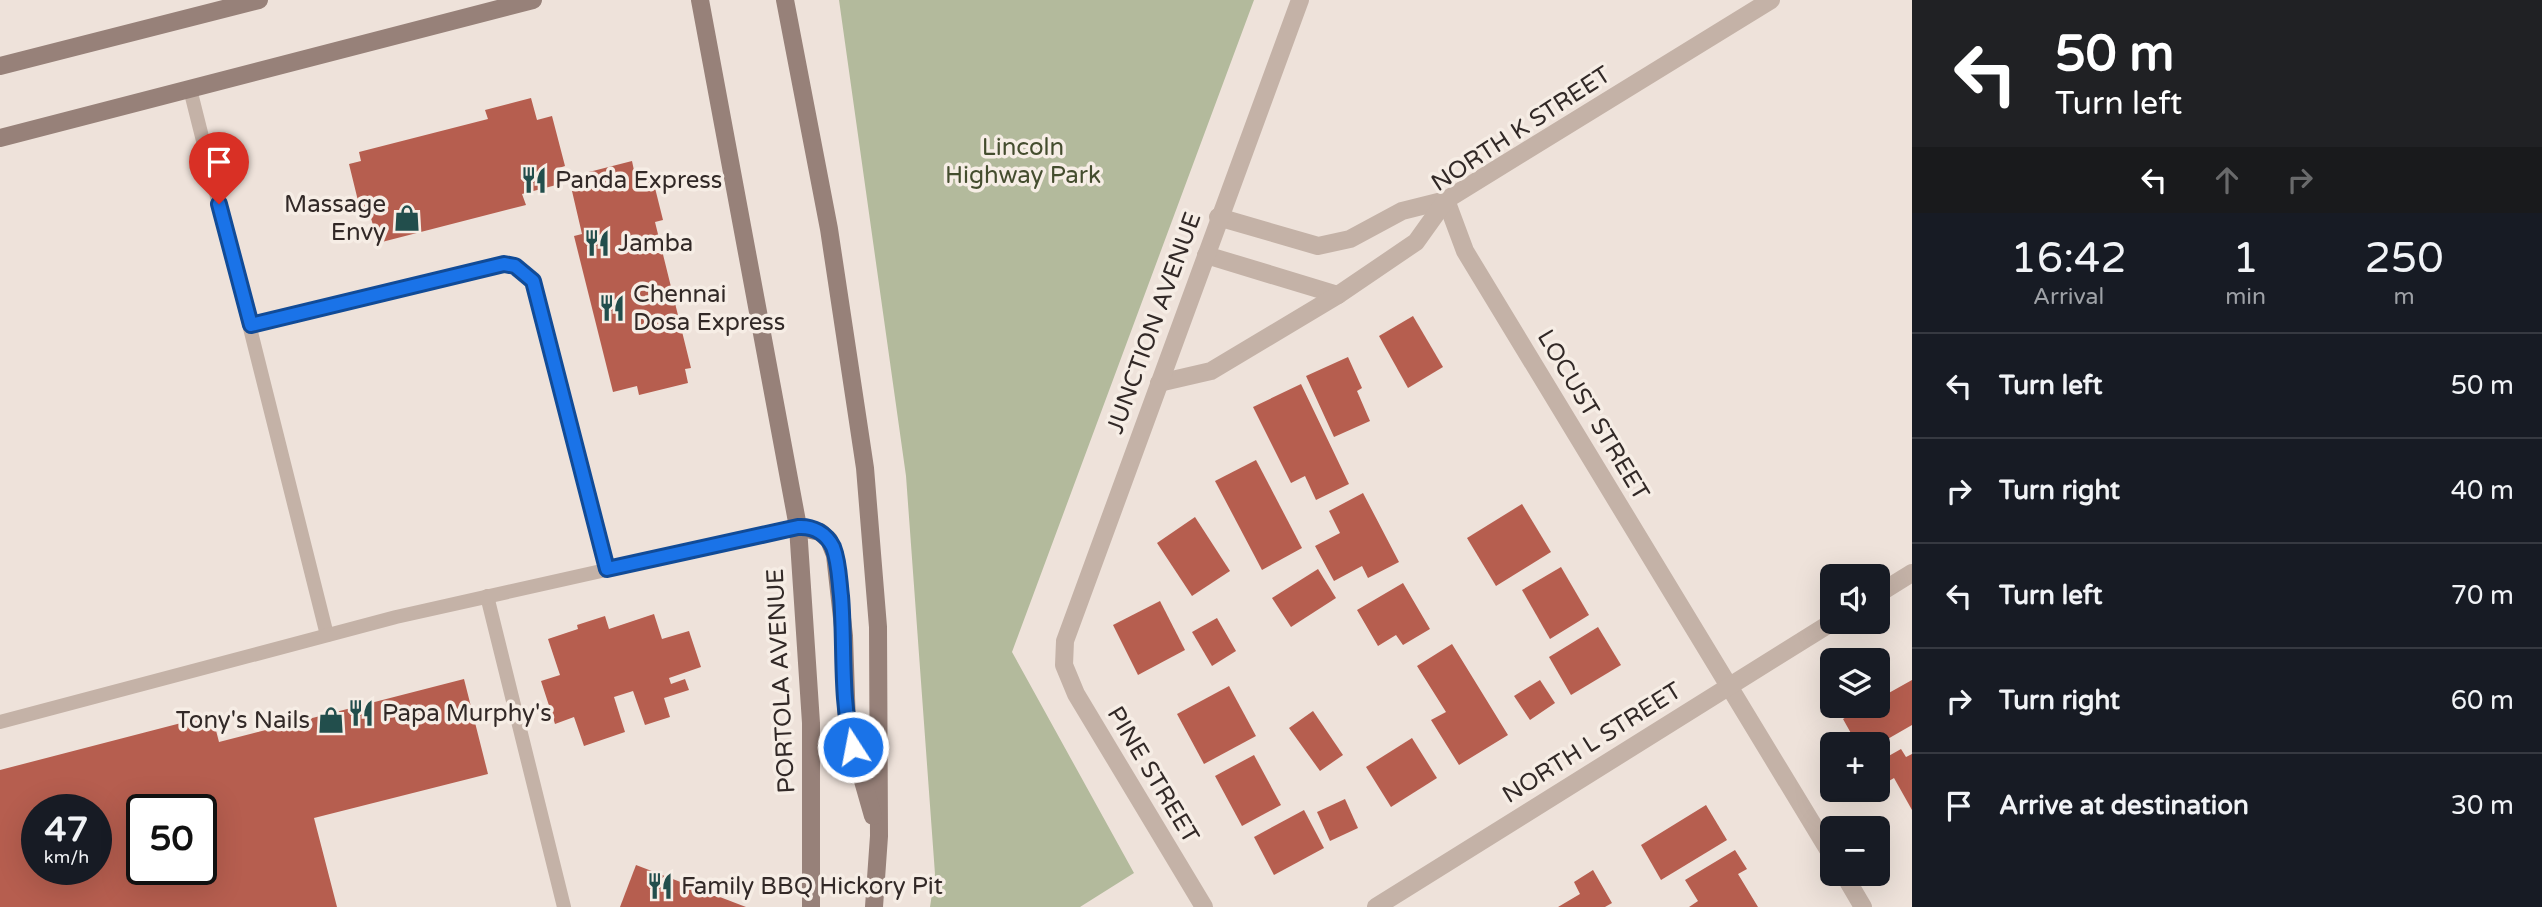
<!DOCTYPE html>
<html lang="en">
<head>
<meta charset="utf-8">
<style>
  body { margin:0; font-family:"Varela Round",sans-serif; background:#20242c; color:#f1f3f6; height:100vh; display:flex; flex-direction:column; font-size:26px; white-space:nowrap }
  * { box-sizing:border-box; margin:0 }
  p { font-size:23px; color:#9ea1a6 }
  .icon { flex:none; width:38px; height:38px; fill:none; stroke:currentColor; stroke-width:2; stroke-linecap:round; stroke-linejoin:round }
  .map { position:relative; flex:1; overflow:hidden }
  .panel { display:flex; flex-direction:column; background:#171b24; width:630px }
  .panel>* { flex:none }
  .hud { background:#202124; color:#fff; overflow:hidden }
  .buttons { position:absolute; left:1820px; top:564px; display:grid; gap:14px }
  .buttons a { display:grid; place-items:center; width:70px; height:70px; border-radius:10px; background:#171b24; box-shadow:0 7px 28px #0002; font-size:35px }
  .speed { position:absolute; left:21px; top:794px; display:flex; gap:14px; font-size:35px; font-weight:700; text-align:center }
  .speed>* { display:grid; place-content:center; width:91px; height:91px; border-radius:50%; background:#171b24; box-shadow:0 7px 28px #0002; line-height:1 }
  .speed small { font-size:18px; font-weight:400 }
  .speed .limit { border:4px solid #111; border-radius:10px; background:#fff; color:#111 }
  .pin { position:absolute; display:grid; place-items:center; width:60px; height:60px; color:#fff; margin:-72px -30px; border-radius:50% 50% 50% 0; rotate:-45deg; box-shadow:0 0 7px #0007 }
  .pin .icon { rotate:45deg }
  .me { position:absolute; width:77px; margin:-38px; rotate:349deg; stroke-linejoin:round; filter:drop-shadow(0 0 5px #0008) }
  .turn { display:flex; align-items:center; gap:24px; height:147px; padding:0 28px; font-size:32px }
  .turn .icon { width:91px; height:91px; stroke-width:2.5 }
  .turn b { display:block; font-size:49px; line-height:60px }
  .lanes { display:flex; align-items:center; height:66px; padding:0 28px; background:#0003; justify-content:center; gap:35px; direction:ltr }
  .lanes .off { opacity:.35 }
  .eta { display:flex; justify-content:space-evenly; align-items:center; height:119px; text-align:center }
  .eta b { font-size:42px; font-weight:600; line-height:49px }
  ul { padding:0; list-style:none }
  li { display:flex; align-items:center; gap:21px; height:105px; padding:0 28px; border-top:2px solid #363941 }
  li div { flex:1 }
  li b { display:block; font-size:26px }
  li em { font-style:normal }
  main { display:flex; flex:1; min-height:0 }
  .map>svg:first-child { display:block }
  .green { fill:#b3ba9c }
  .building { fill:#b65e4f; fill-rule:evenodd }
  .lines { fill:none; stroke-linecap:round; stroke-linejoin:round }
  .service { stroke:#c4b2a7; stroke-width:14 }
  .minor { stroke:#c4b2a7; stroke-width:18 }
  .tertiary { stroke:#c4b2a7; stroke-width:18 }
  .secondary { stroke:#978179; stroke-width:18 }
  .route-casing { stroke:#114b97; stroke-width:18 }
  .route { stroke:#1a73e8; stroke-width:12 }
  .labels { text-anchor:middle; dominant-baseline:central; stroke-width:7; stroke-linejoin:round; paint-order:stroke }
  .street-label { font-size:24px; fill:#322927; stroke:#f6ede5 }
  .park-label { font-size:24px; fill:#444d2e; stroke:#f6ede5 }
  .poi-label { font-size:24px; fill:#322927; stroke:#f6ede5; text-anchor:start }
</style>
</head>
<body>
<main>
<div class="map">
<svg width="1912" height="907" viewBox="0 0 1912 907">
  <rect width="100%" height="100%" fill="#eee2da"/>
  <path class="green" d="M839 0H1254L1012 652 1134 873 1080 907H930L935 874 906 476Z"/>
  <g class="building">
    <path d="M531 98 537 120 552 116 565 166 556 169 560 184 522 194 526 205 378 243 369 211 361 213 349 164 361 161 359 152 488 119 485 110Z"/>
    <path d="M632 161 636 180 652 176 663 220 655 222 691 368 685 369 688 383 639 395 637 386 613 392 574 236 582 234 572 191 589 187 585 173Z"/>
    <path d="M1413 316 1443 367 1408 388 1379 336Z"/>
    <path d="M1348 357 1362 388 1357 391 1370 421 1334 437 1306 376Z"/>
    <path d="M1301 384 1349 484 1316 500 1305 476 1291 483 1253 407Z"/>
    <path d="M1256 460 1302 548 1262 570 1215 481Z"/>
    <path d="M1363 493 1399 562 1368 578 1362 566 1334 581 1315 546 1340 533 1329 511Z"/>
    <path d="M1522 504 1551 552 1496 586 1467 538Z"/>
    <path d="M1195 517 1230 571 1192 596 1157 543Z"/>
    <path d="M1561 567 1589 615 1550 639 1522 590Z"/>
    <path d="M1318 569 1336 598 1291 627 1272 598Z"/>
    <path d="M1403 583 1430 629 1403 645 1396 635 1378 646 1357 610Z"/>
    <path d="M1160 601 1185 650 1138 675 1113 625Z"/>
    <path d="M654 614 662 639 689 631 701 667 669 678 671 684 685 679 689 690 664 698 670 717 645 725 633 691 614 697 625 732 584 746 574 717 555 724 541 681 560 675 548 639 578 629 577 625 605 616 609 629Z"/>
    <path d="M1217 618 1236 651 1212 666 1192 632Z"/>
    <path d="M1598 627 1621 665 1571 695 1549 657Z"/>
    <path d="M1452 644 1508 735 1459 765 1431 720 1446 712 1417 666Z"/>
    <path d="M464 679 488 774 314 818 337 907H0V770L212 715 219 742ZM37 810H96V870H37ZM142 810H201V870H142Z"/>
    <path d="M1540 680 1555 703 1530 720 1514 696Z"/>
    <path d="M1912 680V725L1879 744H1857L1843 719 1867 705H1878V699Z"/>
    <path d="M1229 686 1256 736 1204 764 1177 714Z"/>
    <path d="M1313 711 1343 755 1320 771 1289 728Z"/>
    <path d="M1412 738 1437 778 1391 807 1366 767Z"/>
    <path d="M1901 749 1906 757 1912 754V810L1894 778 1882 785 1878 778V762Z"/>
    <path d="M1254 755 1281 805 1242 826 1215 776Z"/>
    <path d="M1345 799 1358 828 1330 841 1317 812Z"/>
    <path d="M1706 805 1727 840 1661 880 1641 845Z"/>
    <path d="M1304 810 1324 848 1274 875 1254 837Z"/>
    <path d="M1735 850 1747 869 1738 874 1758 907H1689L1698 901 1685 880Z"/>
    <path d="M636 865 746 907H620Z"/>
    <path d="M1593 870 1612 903 1605 907H1558L1580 894 1574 882Z"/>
  </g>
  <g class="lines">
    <g class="service">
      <path d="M190 89 327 635"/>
      <path d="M251 325 504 264 515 266 533 281 607 569"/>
      <path d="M487 596 564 907"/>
      <path d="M0 722 396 617 798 527"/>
    </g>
    <g class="minor">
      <path d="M1446 200 1465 251 1832 856"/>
      <path d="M1218 217 1318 246 1350 239 1402 211 1446 200"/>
      <path d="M1206 255 1338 295"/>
      <path d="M1159 383 1211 371 1338 295 1416 242 1446 200 1771 0"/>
      <path d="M1843 873 1863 907"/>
    </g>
    <g class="tertiary">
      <path d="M1878 594 1912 573"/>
      <path d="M1204 907 1076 694 1064 665 1065 641 1300 0"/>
      <path d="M1376 907 1834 621"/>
    </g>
    <g class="secondary">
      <path d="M700 0 798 527 811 723V907"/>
      <path d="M785 0 829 229 865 468 878 627 879 836 874 907"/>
      <path d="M0 66 259 0"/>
      <path d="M0 138 533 0"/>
      <path d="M798 527 820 532 829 540 835 555 844 636 847 725 873 816"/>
    </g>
  </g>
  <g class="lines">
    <defs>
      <path id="route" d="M219 204 251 325 504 264 515 266 533 281 607 569 798 527C813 526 826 533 833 547 839 562 839 580 841 596 845 644 840 702 853 747"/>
    </defs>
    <use href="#route" class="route-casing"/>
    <use href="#route" class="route"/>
  </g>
  <defs>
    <symbol id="restaurant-bare" viewBox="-9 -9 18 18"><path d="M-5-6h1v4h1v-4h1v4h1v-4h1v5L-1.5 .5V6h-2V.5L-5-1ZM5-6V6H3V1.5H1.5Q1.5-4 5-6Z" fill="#224e4c" stroke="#f6ede5" stroke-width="2.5" paint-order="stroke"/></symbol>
    <symbol id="shop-bare" viewBox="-9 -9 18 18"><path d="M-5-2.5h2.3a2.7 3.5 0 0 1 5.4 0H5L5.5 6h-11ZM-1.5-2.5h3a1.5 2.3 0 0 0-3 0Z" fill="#224e4c" stroke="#f6ede5" stroke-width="2.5" paint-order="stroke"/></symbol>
  </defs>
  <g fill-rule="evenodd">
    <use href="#restaurant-bare" x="515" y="161" width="38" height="38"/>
    <use href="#shop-bare" x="388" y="199" width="38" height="38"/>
    <use href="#restaurant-bare" x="578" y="224" width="38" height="38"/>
    <use href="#restaurant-bare" x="593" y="289" width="38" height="38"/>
    <use href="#restaurant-bare" x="342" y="694" width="38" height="38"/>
    <use href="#shop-bare" x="312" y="701" width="38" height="38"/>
    <use href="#restaurant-bare" x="641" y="867" width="38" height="38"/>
  </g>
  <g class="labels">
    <g class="street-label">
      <text transform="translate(1521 129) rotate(-33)">NORTH K STREET</text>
      <text transform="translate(1154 323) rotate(-70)">JUNCTION AVENUE</text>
      <text transform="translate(1593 415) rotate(59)">LOCUST STREET</text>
      <text transform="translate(781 681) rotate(-93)">PORTOLA AVENUE</text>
      <text transform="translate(1592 743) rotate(-32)">NORTH L STREET</text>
      <text transform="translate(1153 775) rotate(59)">PINE STREET</text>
    </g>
    <g class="park-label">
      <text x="1023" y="147">Lincoln<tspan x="1023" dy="28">Highway Park</tspan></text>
    </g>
    <g class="poi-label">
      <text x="555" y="180">Panda Express</text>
      <text x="386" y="204" text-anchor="end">Massage<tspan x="386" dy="28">Envy</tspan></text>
      <text x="618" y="243">Jamba</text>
      <text x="633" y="294">Chennai<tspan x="633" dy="28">Dosa Express</tspan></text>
      <text x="382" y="713">Papa Murphy's</text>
      <text x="310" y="720" text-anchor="end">Tony's Nails</text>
      <text x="681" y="886">Family BBQ Hickory Pit</text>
    </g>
  </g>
</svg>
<div class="buttons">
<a><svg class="icon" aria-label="sound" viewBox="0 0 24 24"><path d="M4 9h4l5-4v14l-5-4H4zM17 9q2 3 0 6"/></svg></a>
<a><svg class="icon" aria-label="layers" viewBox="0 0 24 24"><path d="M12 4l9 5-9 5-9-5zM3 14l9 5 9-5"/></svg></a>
<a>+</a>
<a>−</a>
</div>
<div class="speed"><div>47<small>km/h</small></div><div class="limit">50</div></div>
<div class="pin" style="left:219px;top:204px;background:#d93025"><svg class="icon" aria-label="arrive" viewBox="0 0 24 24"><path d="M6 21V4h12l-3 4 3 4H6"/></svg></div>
<svg class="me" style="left:853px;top:747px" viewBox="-20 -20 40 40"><circle r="17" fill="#1a73e8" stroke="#fff" stroke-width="3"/><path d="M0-11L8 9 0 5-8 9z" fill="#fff"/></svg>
</div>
<section class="panel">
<div class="hud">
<div class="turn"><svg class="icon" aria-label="left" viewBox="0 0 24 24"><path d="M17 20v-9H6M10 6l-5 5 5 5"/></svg><div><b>50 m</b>Turn left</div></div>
<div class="lanes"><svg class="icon" aria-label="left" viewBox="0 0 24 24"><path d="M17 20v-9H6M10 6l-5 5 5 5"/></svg><svg class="icon off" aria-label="ahead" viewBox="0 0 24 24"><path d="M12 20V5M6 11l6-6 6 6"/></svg><svg class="icon off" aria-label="right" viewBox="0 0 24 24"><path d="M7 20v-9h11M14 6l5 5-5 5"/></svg></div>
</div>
<div class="eta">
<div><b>16:42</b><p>Arrival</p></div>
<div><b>1</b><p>min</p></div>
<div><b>250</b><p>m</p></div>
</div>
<ul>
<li><svg class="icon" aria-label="left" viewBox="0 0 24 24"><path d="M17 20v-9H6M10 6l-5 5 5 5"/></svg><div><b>Turn left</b></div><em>50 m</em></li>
<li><svg class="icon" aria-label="right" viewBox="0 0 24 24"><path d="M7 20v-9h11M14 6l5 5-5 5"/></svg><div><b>Turn right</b></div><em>40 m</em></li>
<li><svg class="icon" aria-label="left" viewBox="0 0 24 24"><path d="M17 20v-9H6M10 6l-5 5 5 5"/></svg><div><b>Turn left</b></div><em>70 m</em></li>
<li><svg class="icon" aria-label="right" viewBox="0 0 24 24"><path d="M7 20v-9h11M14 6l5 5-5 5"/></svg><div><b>Turn right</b></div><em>60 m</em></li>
<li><svg class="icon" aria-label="arrive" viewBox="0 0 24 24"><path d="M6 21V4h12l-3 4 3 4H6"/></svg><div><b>Arrive at destination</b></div><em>30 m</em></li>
</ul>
</section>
</main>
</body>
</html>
